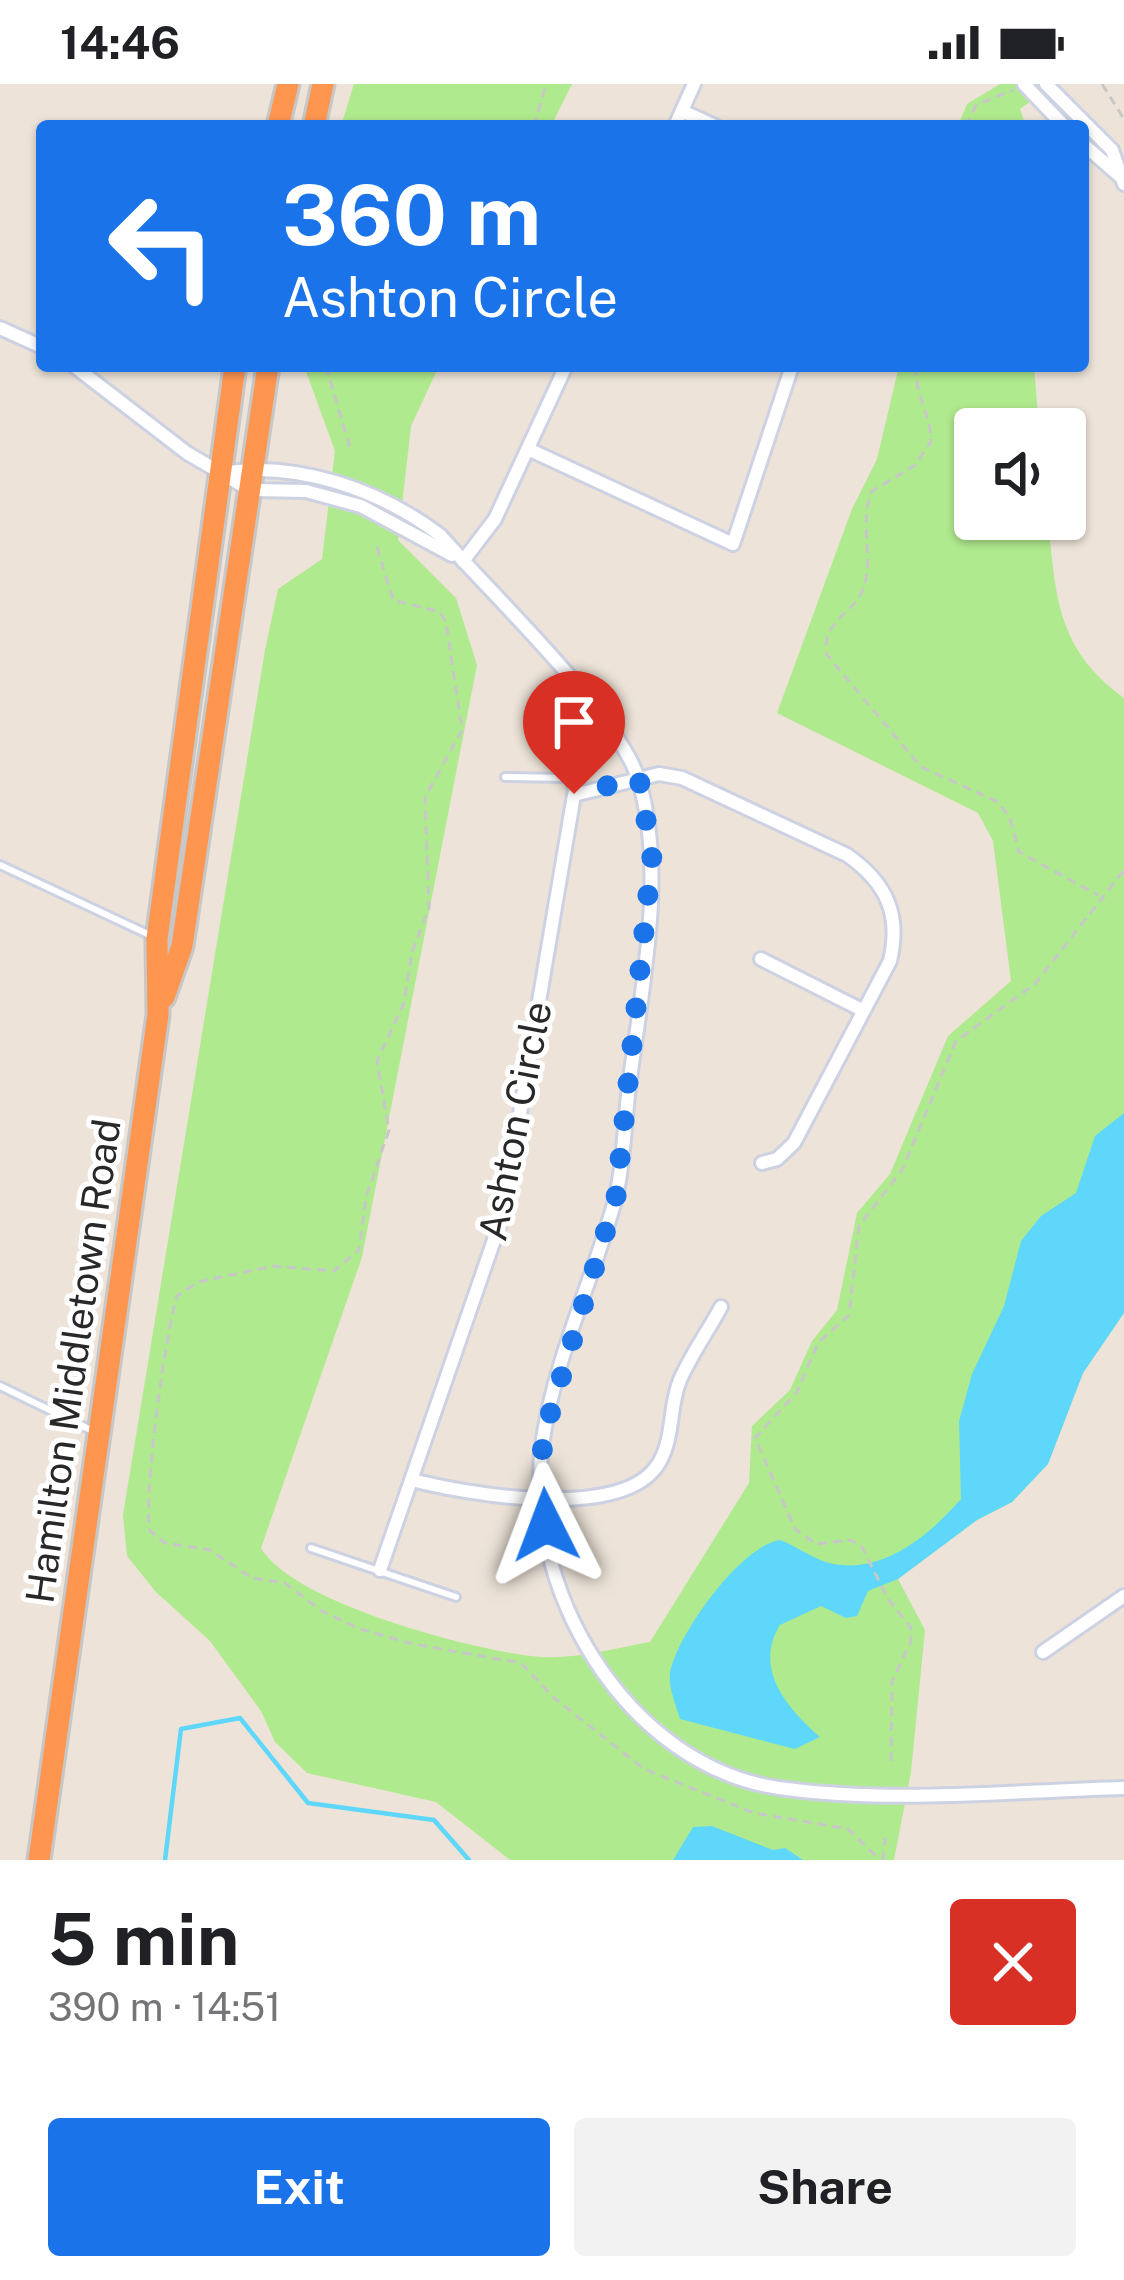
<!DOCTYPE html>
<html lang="en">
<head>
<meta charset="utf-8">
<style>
  body { margin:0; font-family:"Public Sans",sans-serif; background:#f2f2f2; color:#202124; height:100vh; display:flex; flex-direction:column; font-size:45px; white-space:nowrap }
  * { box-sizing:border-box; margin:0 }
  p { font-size:39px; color:#757577 }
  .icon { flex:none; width:66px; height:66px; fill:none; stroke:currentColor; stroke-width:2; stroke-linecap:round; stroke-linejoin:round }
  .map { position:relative; height:1776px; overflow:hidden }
  .drawer { display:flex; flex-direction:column; background:#fff; flex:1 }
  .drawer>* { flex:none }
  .top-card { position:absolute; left:36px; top:36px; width:1053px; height:252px; border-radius:12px; box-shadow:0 3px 9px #0004; background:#1a73e8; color:#fff; overflow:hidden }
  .buttons { position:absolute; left:954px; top:324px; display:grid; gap:24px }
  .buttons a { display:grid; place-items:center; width:132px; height:132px; border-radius:12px; background:#fff; box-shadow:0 3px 9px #0004; font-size:60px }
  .pin { position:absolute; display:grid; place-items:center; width:102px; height:102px; color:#fff; margin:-123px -51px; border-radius:50% 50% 50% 0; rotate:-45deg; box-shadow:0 0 12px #0007 }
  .pin .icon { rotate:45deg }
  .me { position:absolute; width:132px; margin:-66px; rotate:357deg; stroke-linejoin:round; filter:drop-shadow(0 0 9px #0008) }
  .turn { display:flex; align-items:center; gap:42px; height:252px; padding:0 48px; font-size:54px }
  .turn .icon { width:156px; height:156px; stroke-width:2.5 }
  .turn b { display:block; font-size:84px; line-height:102px }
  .round { display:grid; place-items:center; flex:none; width:126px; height:126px; border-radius:12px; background:#f2f2f2 }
  .head { display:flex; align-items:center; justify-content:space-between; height:204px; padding:0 48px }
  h1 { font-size:72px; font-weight:700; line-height:90px }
  .button { display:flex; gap:24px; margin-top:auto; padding:24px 48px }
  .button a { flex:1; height:138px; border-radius:12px; background:#1a73e8; color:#fff; font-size:48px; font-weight:700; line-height:138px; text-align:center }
  .button a+a { background:#f2f2f2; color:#202124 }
  .status { display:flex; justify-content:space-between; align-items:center; height:84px; padding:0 60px; background:#fff; direction:ltr }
  .status svg { height:33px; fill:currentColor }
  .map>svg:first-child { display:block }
  .green { fill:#b0ea8e }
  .water { fill:#5ed7fb }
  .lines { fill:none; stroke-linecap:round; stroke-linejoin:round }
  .stream { stroke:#5ed7fb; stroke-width:4.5 }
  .lane-casing { stroke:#cdd2e3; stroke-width:12 }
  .street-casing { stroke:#cdd2e3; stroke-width:18 }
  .highway-casing { stroke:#c7c7c7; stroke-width:27 }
  .path { stroke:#c7c7c7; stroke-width:3; stroke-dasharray:9 6; stroke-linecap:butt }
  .lane { stroke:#fff; stroke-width:6 }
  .street { stroke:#fff; stroke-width:12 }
  .highway { stroke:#ff9650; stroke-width:21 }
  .route { stroke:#1a73e8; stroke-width:21; stroke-dasharray:0 37.8 }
  .labels { text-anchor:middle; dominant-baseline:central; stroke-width:10; stroke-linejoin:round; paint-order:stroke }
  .street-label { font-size:39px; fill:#282828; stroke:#fff }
</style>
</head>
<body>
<div class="status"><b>14:46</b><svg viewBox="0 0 49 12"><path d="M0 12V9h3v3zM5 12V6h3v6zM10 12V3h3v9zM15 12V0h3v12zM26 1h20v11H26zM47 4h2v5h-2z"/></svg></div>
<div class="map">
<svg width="1124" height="1776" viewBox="0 0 1124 1776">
  <rect width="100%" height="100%" fill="#ede3d8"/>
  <g class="green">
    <path d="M354 0H572L551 42H341Z"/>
    <path d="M1000 0H1055L1020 25 1026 42H958L967 20Z"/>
    <path d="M304 282H439L411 342 398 456 456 514 477 581 362 1173 261 1464C294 1519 466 1564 531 1572 570 1577 611 1565 650 1558L749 1399 752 1342 790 1306 812 1257 837 1226 857 1129 890 1090 948 952 1011 897 993 757 978 729 777 629 852 425 877 375 899 282H1034L1039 345H975V435H1048C1056 513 1056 564 1124 614V1229L1083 1289 1048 1380 1012 1418 977 1436 898 1495 925 1546 911 1688 894 1776H510L436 1718 307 1689 275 1658 261 1627 210 1557 156 1508 127 1472 123 1431 265 566 278 505 322 475 335 367Z"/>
  </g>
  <g class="water">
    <path d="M1124 1029V1229L1083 1289 1048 1380 1012 1418 977 1436 898 1495 868 1507 857 1532 846 1534 821 1522 780 1541C753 1585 787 1624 820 1653L795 1665 680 1635C676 1621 668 1603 670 1589 677 1551 740 1462 780 1456 801 1464 817 1479 841 1481 889 1486 932 1448 961 1415L959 1337 972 1290 1004 1222 1021 1157 1041 1132 1076 1109 1095 1052Z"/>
    <path d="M712 1742 773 1766 785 1764 803 1776H673L693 1743Z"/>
  </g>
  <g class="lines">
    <path class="stream" d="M165 1776 181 1645 240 1634 308 1719 434 1736 469 1776"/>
    <defs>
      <g id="lane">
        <path d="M505 693 568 694 574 711"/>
        <path d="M0 781 154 853"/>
        <path d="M0 1302 95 1348"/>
        <path d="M311 1464 456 1513"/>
      </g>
      <g id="street">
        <path d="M1024 0 1064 42"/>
        <path d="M1046 0 1112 66 1124 100"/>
        <path d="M682 27 715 42"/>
        <path d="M675 42 694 0"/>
        <path d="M1083 60 1122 94"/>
        <path d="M0 244 42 263"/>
        <path d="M74 282 187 369 250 406 306 407 361 422 452 471"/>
        <path d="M528 365 733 460 792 282"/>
        <path d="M221 389C297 376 380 406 440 451 490 509 619 630 639 697 667 792 641 906 629 1003 624 1041 624 1083 614 1120 592 1197 555 1275 543 1355 520 1502 626 1682 779 1704 892 1720 1011 1707 1124 1704"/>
        <path d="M463 477 495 435 566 282"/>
        <path d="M761 875 862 926"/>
        <path d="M412 1396C466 1410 627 1439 660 1377 674 1352 669 1322 680 1296 691 1271 708 1247 721 1223"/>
        <path d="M380 1486 503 1130 574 711 659 690 682 694 847 771C887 799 901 831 890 877L794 1059 777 1075 762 1079"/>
        <path d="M1043 1568 1124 1512"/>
      </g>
      <g id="highway">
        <path d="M278 42 288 0"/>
        <path d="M314 42 323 0"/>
        <path d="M164 913 182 862 268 282"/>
        <path d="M39 1776 158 931 157 855 235 282"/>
      </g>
    </defs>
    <use href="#lane" class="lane-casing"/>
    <use href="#street" class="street-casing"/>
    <use href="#highway" class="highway-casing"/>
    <g class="path">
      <path d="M1102 0 1124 35"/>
      <path d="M534 42 546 0"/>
      <path d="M966 42 976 21 1013 6"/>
      <path d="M326 282 351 367"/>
      <path d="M916 282C914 309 931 330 931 358L915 381 872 407C858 439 875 474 863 505 852 532 822 536 827 571L921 683 998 718 1010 734 1019 768 1098 811"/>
      <path d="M377 463 393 516 440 528 446 538 462 646 425 713 429 824 412 868 404 919 377 977 389 1046 366 1113 359 1166 334 1187 273 1182 198 1198 177 1212C166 1245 142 1419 150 1447L165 1459 210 1466 252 1494 285 1499 322 1527 360 1545 413 1560 521 1579 554 1614 644 1685 754 1729 848 1745 880 1776"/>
      <path d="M891 1677 892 1598 911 1557V1544L888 1515 861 1461 850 1456 816 1460 795 1445 755 1354 797 1308 818 1259 849 1231 859 1142 902 1086 956 957 1035 900 1124 786"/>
      <path d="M883 1776 885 1754"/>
    </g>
    <use href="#lane" class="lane"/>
    <use href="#street" class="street"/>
    <use href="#highway" class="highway"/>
  </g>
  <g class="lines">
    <path class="route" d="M546 1441 542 1357 616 1113 652 772 639 694 574 710"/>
  </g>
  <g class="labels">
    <g class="street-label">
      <text transform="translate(515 1037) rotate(-79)">Ashton Circle</text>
      <text transform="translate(73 1277) rotate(-82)">Hamilton Middletown Road</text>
    </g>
  </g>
</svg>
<div class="buttons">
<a><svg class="icon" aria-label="sound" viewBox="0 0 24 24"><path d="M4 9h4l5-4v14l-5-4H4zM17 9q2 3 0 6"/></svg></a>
</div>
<div class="pin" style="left:574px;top:710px;background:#d93025"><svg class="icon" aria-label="arrive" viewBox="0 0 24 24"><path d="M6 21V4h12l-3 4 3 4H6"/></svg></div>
<svg class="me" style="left:546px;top:1441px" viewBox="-20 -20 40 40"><path d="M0-17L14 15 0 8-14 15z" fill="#1a73e8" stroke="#fff" stroke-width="4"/></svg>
<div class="top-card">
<div class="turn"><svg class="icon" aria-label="left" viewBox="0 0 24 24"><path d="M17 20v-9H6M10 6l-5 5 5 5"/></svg><div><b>360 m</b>Ashton Circle</div></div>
</div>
</div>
<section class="drawer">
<div class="head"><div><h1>5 min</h1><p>390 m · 14:51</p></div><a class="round" style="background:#d93025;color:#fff"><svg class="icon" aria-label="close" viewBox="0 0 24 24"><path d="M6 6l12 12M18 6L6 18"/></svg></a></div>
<div class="button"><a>Exit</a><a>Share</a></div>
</section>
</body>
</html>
